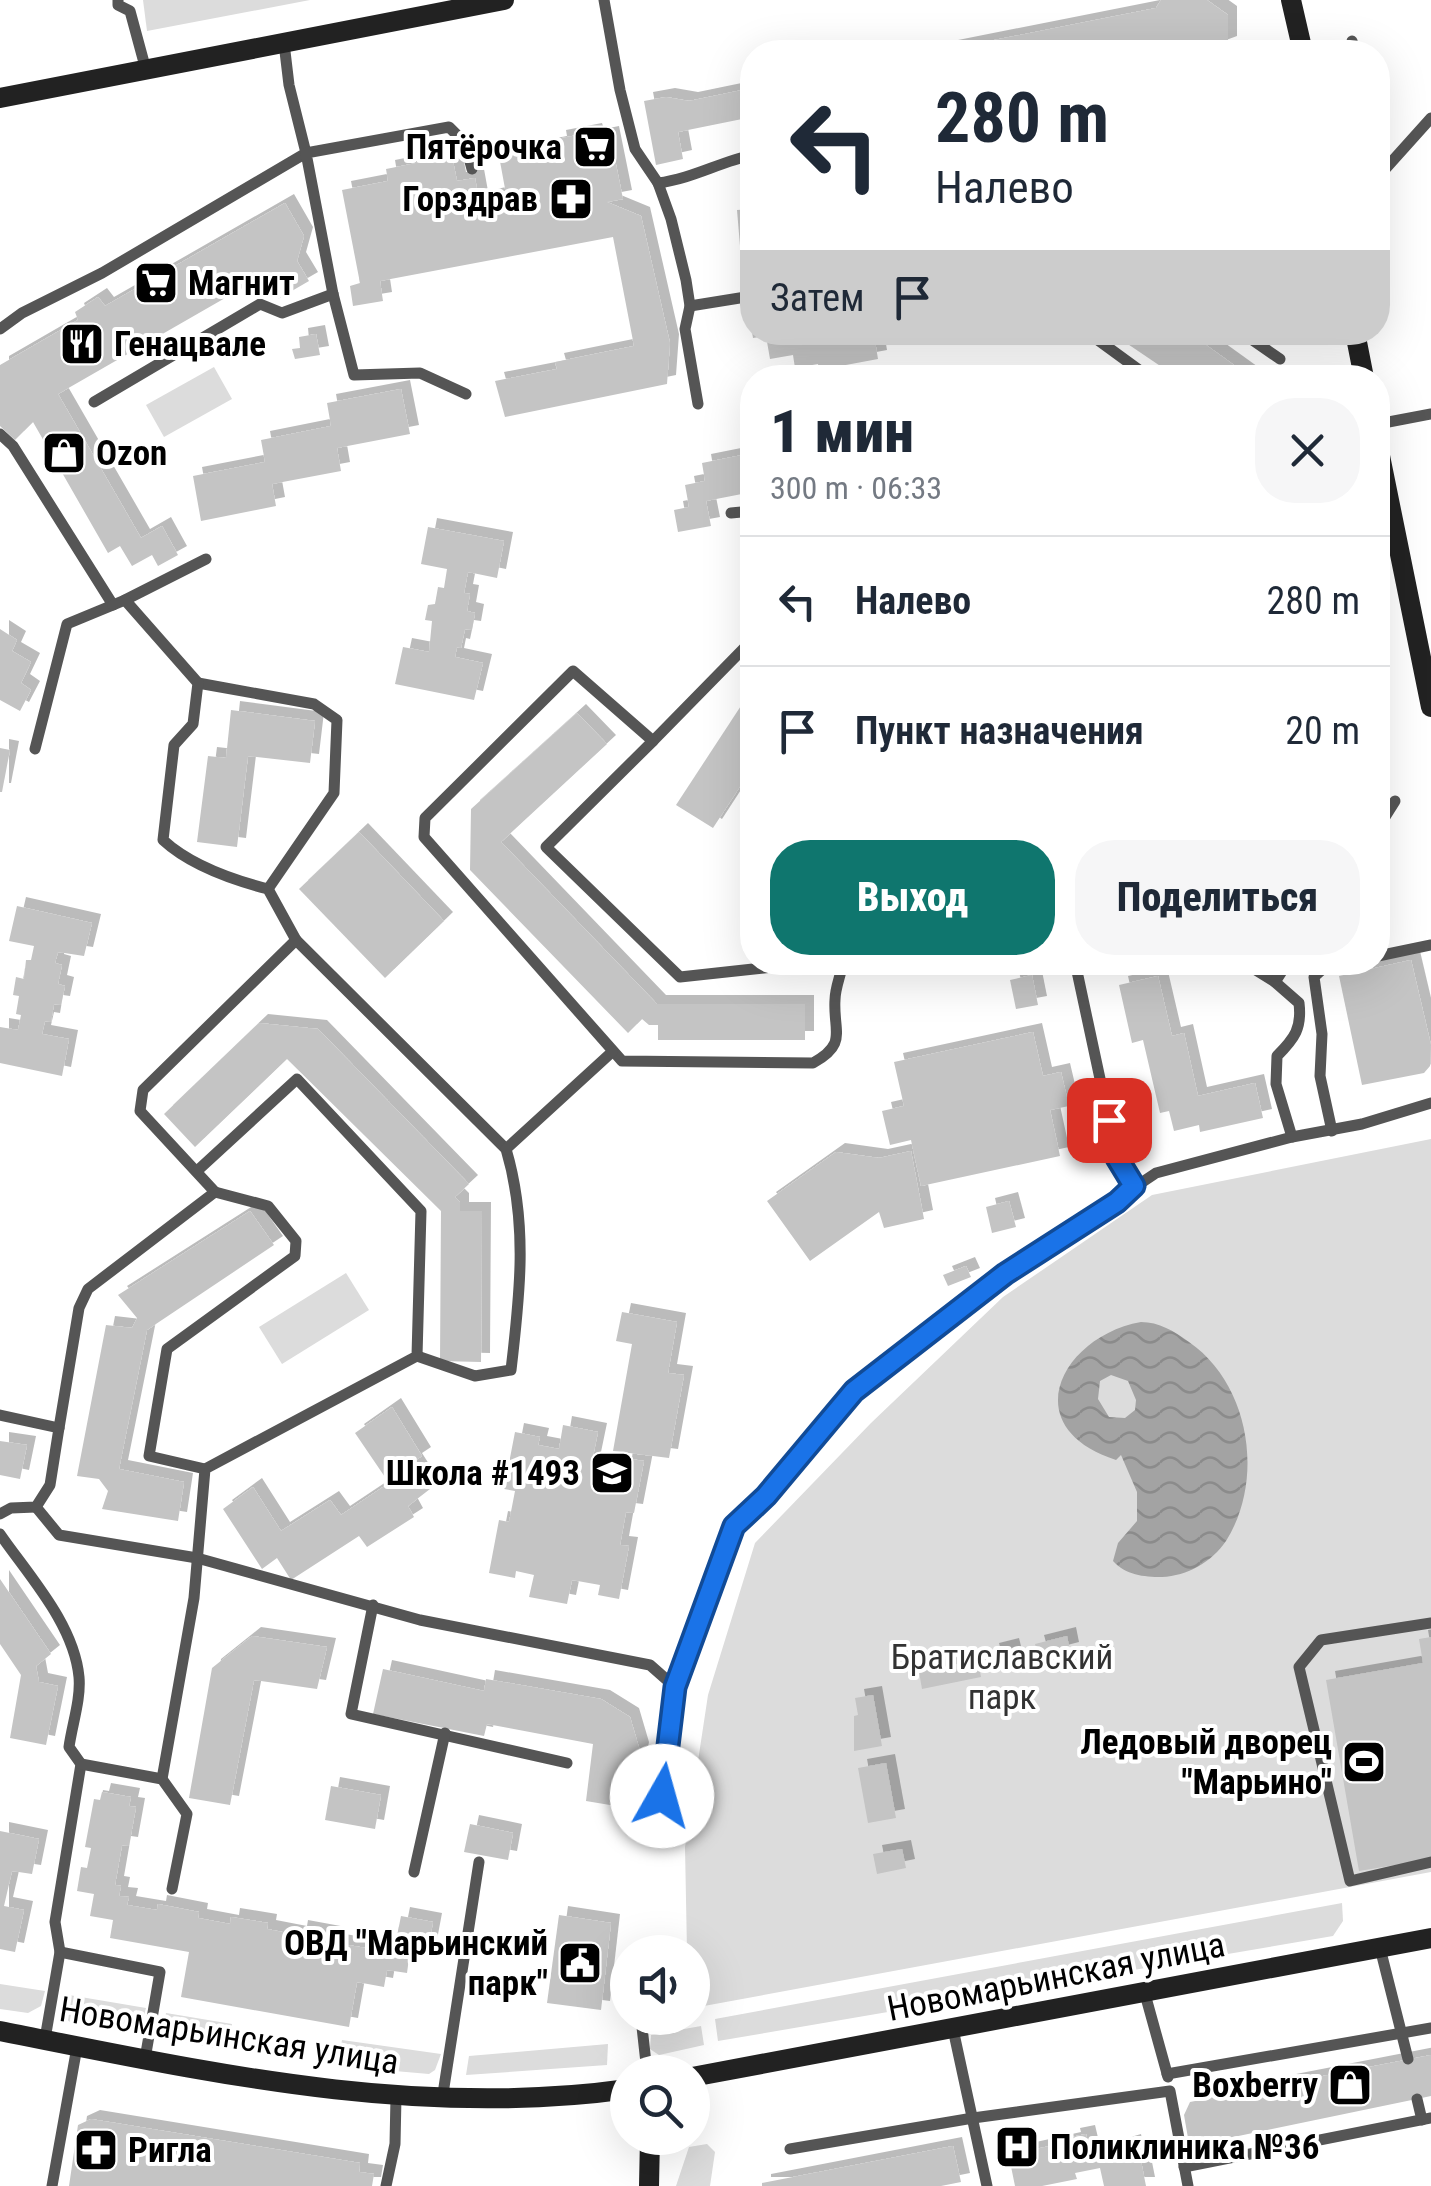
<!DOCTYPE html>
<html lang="ru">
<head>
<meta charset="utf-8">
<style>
  body { margin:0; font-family:"Roboto Condensed",sans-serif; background:#f6f6f7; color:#1f2937; height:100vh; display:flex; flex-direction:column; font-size:38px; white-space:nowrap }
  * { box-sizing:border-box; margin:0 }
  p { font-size:32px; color:#747a83 }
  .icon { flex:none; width:55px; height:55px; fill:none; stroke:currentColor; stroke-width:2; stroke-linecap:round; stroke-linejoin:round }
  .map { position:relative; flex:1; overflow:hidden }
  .sheet { position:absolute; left:740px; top:365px; width:650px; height:610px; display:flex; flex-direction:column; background:#fff; border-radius:40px; box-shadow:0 10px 40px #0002 }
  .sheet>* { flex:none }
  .top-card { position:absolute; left:740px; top:40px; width:650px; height:305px; border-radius:40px; box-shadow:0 10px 40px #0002; background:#fff; color:#1f2937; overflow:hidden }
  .controls { position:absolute; left:610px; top:1935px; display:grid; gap:20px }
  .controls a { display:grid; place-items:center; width:100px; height:100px; border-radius:50%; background:#fff; box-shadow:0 10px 40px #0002; font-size:50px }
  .pin { position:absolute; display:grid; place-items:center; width:85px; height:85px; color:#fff; margin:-42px; border-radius:20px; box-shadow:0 5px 15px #0006 }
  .me { position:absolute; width:110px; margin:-55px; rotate:7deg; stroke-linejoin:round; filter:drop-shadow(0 0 8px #0008) }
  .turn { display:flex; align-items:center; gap:35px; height:210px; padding:0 30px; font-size:45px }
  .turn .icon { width:130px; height:130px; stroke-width:2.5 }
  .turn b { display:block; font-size:70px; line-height:85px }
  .then { display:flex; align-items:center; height:95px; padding:0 30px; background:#0003; gap:20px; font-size:38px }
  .round { display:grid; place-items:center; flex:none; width:105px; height:105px; border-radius:40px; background:#f6f6f7 }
  .headline { display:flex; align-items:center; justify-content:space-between; height:170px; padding:0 30px }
  h1 { font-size:60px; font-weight:800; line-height:75px }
  .cta { display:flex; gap:20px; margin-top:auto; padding:20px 30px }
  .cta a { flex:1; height:115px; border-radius:40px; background:#0f766e; color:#fff; font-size:40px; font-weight:800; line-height:115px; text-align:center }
  .cta a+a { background:#f6f6f7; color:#1f2937 }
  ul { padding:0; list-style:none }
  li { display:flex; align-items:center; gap:30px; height:130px; padding:0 30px; border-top:2px solid #e0e1e3 }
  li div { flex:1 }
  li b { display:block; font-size:38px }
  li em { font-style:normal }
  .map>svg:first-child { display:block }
  .green { fill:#dcdcdc }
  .water { fill:url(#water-waves); fill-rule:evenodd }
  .building { fill:#c4c4c4; filter:url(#shadow) }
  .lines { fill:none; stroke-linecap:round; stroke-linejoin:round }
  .lane { stroke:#555; stroke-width:11 }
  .secondary { stroke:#222; stroke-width:20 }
  .route-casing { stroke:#114b97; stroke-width:25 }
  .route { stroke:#1a73e8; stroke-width:18 }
  .labels { text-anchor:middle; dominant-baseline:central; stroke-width:8; stroke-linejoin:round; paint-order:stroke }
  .poi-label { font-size:35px; font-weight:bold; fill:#000; stroke:#fff; text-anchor:end }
  .park-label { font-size:35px; fill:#333; stroke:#fff }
  .street-label { font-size:35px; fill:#000; stroke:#fff }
</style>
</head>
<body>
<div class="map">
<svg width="1431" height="2186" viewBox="0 0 1431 2186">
  <defs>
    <pattern id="water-waves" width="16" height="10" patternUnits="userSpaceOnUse" patternTransform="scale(2.5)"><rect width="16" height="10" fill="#a3a3a3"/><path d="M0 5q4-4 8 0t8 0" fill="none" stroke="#8b8b8b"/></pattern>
    <filter id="shadow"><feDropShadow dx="9" dy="-9" stdDeviation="0" flood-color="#0004"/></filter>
  </defs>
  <rect width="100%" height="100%" fill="#fff"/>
  <g class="green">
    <path d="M143 0H310L147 31Z"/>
    <path d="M214 367 232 399 164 437 146 405Z"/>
    <path d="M1431 1139V1872L693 2008 692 1952H687L685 1847 708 1695 755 1543 871 1423 1003 1297 1152 1195Z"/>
    <path d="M346 1273 369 1310 282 1364 259 1327Z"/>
    <path d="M1342 1903 1343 1921 1333 1936 718 2041 715 2019Z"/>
    <path d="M0 1984 45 1991 41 2006 28 2013 0 2009Z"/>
    <path d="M63 1994 146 2008 140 2030 136 2034 70 2022 61 2015Z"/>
    <path d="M166 2013 232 2024 228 2051 169 2039 163 2031Z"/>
    <path d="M701 2026 704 2045 659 2055 650 2049 651 2035Z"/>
    <path d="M342 2040 441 2054 435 2070 429 2074 337 2066Z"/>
    <path d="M608 2044 607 2065 466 2075 469 2056Z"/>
    <path d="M707 2144 715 2152 710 2186H676L689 2147Z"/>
  </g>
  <path class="water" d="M1141 1322C1159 1322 1174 1331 1189 1342 1250 1384 1265 1479 1226 1541 1212 1562 1187 1576 1162 1577 1143 1577 1126 1575 1113 1561L1118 1543 1137 1521V1492L1121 1455 1116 1460C1014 1427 1062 1336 1141 1322ZM1111 1375 1128 1381 1136 1400 1135 1410 1125 1418 1109 1417 1098 1399 1100 1381Z"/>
  <g class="building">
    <path d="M1161 0H1207L1228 15V45L1209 52H934L1156 8Z"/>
    <path d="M752 88V117L678 132 683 159 656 165 644 101 666 97 689 101Z"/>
    <path d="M593 132 595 138 610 135 623 199 607 202 641 216 670 343 667 384 505 417 495 381 557 369 555 362 634 346 613 237 380 281 383 301 353 306 350 286 360 283 342 190 388 181 386 169 452 156 457 181 475 178 479 200 506 194 499 156 558 145 557 139Z"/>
    <path d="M285 203 304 236 297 261 309 281 278 299 265 275 58 394 141 538 162 526 178 555 158 566 152 555 132 566 120 546 108 553 33 422 15 440 0 426V365L78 320 75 312 98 297 105 306Z"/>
    <path d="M752 209V244L740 246 737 210Z"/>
    <path d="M752 332H785V335L898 332 899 337 875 341 878 359 819 370 818 364 795 368 793 355 770 359 766 336 753 338Z"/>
    <path d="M1110 332H1188L1252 378H1178Z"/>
    <path d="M316 334 320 355 295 359 292 349 300 348 299 337Z"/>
    <path d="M401 389 410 434 337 448 341 471 272 484 276 506 201 521 193 476 265 462 261 440 331 426 327 403Z"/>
    <path d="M752 453V492L706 501 711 526 678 532 674 510 689 507 685 485 705 481 702 463Z"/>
    <path d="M428 527 504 541 497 578 468 572 464 593 470 594 467 611 475 613 472 630 465 629 461 648 457 647 455 657 483 663 474 700 395 684 403 647 429 652 432 621 425 620 428 605 435 604 438 587 444 588 447 569 421 564Z"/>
    <path d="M0 629 17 640 12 651 31 662 21 683 31 690 20 711 0 700Z"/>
    <path d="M752 689V768L713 828 676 805Z"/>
    <path d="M231 710 315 721 310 763 248 756 237 847 197 842 208 756 226 758Z"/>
    <path d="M577 713 607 744 501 842 657 1004H805V1040H658V1025H649L642 1019 628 1033 470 870 471 809Z"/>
    <path d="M0 748 10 750 2 792H0Z"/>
    <path d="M359 832 444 921 385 978 299 889Z"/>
    <path d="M17 906 92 923 84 956 58 952 55 963 62 965 58 984 65 986 61 1005 54 1004 51 1022 45 1021 42 1034 69 1039 62 1076 0 1063V1027L18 1030 21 1015 16 1014 19 996 13 995 16 977 24 979 26 960H31L34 946 9 941Z"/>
    <path d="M1411 960 1431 1045 1430 1066 1424 1073 1362 1085 1339 976Z"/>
    <path d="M1032 975 1038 1005 1016 1009 1010 980Z"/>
    <path d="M1158 976 1172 1036 1184 1033 1198 1096 1255 1083 1263 1118 1200 1132 1199 1125 1174 1131 1169 1111 1160 1113 1143 1040 1132 1043 1119 985Z"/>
    <path d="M259 1023 318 1029 469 1184 455 1197 460 1202V1211H482L481 1362 440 1361 441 1211 287 1059 195 1147 164 1114Z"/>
    <path d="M1033 1032 1043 1076 1061 1072 1069 1106 1050 1110 1060 1156 921 1186 911 1140 890 1145 882 1111 904 1106 894 1062Z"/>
    <path d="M911 1151 924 1219 884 1228 879 1212 810 1261 767 1201 836 1152 879 1158Z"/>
    <path d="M1009 1201 1016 1227 992 1233 986 1207Z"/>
    <path d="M250 1211 274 1245 147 1330 119 1469 184 1482 178 1521 102 1509 108 1491 99 1479 77 1476 106 1325 132 1328 137 1318 118 1295Z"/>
    <path d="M966 1266 971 1277 948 1286 943 1275Z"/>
    <path d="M622 1312 677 1322 668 1373 684 1375 669 1458 613 1451 632 1344 616 1341Z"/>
    <path d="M392 1407 422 1456 413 1462 430 1489 408 1506 414 1517 367 1547 359 1536 291 1580 277 1558 262 1569 223 1509 253 1487 281 1531 330 1500 341 1515 389 1483 355 1433Z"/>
    <path d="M563 1425 598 1432 592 1461 623 1467 624 1458 644 1461 634 1513 626 1512 620 1545 629 1546 619 1599 598 1595 600 1585 572 1580 567 1604 529 1597 534 1575 516 1571 515 1578 489 1573 499 1520 509 1522 515 1491 504 1489 515 1432 540 1437 538 1445 559 1449Z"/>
    <path d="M0 1441 27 1445 20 1479 0 1475Z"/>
    <path d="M0 1579 51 1654 36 1666 39 1682 58 1686 46 1745 10 1738 21 1675 0 1644Z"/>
    <path d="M252 1636 327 1647 317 1689 254 1680 230 1805 189 1798 212 1668Z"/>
    <path d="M1067 1636 1070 1651 1039 1659 1035 1644Z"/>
    <path d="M1431 1637V1859L1359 1871 1326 1680 1423 1663 1419 1639Z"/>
    <path d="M1010 1647 1014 1663 994 1668 990 1652Z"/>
    <path d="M978 1660 981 1677 922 1689 919 1672Z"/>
    <path d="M383 1669 484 1691 486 1679 601 1699 630 1717 640 1751 628 1808 586 1801 593 1744 487 1724 484 1736 373 1714Z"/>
    <path d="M873 1695 882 1746 854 1751V1716L858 1715 855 1698Z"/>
    <path d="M886 1763 896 1818 868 1823 858 1768Z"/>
    <path d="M331 1786 381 1795 375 1829 325 1820Z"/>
    <path d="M102 1792 131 1797 129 1806 136 1807 129 1846 122 1845 115 1885 121 1886 119 1896 129 1897 127 1905 157 1910 158 1904 199 1912 198 1918 230 1924 231 1917 268 1923 267 1929 298 1935 299 1929 337 1936 336 1943 378 1950 379 1944 388 1946 390 1935 397 1936 401 1916 433 1922 427 1954 410 1951 407 1973 387 1970 384 1987 357 1982 349 2027 181 1997 189 1952 110 1938 113 1920 90 1916 94 1894 77 1891 81 1867 87 1868 91 1848 85 1847 94 1799 100 1800Z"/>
    <path d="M470 1824 513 1833 508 1860 464 1852Z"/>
    <path d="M0 1831 39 1839 32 1874 12 1871 4 1906 24 1910 15 1952 0 1949Z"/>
    <path d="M902 1849 906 1868 877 1874 873 1854Z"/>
    <path d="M559 1915 611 1923 601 2010 547 2003Z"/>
    <path d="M1431 2055V2096L1200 2144 1188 2138 1184 2115 1190 2102Z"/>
    <path d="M91 2119 360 2163 359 2172 374 2174 372 2186H69L78 2125Z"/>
    <path d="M1086 2134 1091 2155 1132 2143 1136 2163 1141 2161 1146 2186H1104L1100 2168 1075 2173 1077 2179 1042 2186H1015L1007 2147 1025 2143 1027 2151 1072 2141 1071 2137Z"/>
    <path d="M953 2146 961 2182 941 2186H762V2183Z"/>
  </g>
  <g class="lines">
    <g class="lane">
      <path d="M118 0V5L130 11 146 70"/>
      <path d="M604 0 620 90 635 149 658 183 671 219 686 280 690 306 685 329 698 404"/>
      <path d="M1352 41 1355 52"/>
      <path d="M1378 140 1385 168"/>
      <path d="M1378 177 1431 118"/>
      <path d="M658 183C691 179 720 162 752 155"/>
      <path d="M690 306 752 296"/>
      <path d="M0 329 22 313 102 273 306 153 289 85 284 43"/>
      <path d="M1087 332 1150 378"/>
      <path d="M1241 332 1280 359"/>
      <path d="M466 394 420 373 354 375 333 294 306 153 449 127 465 143 472 169"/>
      <path d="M94 402 260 304 282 313 333 294"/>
      <path d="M1378 424 1431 414"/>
      <path d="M0 434 13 446 113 605 67 624 35 749"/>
      <path d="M731 513 752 511"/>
      <path d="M1378 547 1396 543"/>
      <path d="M125 600 206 559"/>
      <path d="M752 640 653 741 573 671 425 818 424 837 622 1061 813 1063C848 1044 833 1031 835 1000 835 989 840 977 842 967"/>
      <path d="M198 683 314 704 337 720 334 793 268 889"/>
      <path d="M653 741 546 847 680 977 800 964 895 967 925 962"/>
      <path d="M1378 828 1395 801"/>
      <path d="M296 940 506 1149C528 1223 520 1294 511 1370L475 1376 417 1356"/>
      <path d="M1378 956 1431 945"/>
      <path d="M1075 962 1117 1158 1134 1186"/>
      <path d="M1243 962 1275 982 1299 1003C1302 1028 1295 1038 1277 1056L1276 1084 1292 1137"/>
      <path d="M1077 970 1135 962"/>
      <path d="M1275 982 1288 962"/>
      <path d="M1332 1131 1320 1076 1322 1034 1314 977 1325 967 1346 962"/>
      <path d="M506 1149 612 1052"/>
      <path d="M0 1415 59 1428 50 1485 36 1507 11 1508 0 1514"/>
      <path d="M59 1428 79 1308 88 1289 215 1192 140 1111 143 1090 296 940 268 889C233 880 190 865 163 840L174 745 193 724 198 683 125 600 113 605"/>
      <path d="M205 1469 149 1456 167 1349 295 1256 296 1241 268 1206 215 1192"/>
      <path d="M36 1507 59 1535 197 1558 420 1620 650 1665 675 1687"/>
      <path d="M0 1534C29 1576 74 1624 79 1677 81 1699 72 1725 69 1747L81 1764 55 1922 60 1952 45 2039"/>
      <path d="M373 1605 351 1714 567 1763"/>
      <path d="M1431 1623 1321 1640 1299 1667 1350 1881 1431 1862"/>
      <path d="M81 1764 162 1779 187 1814 172 1889"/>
      <path d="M162 1779 194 1598 205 1469 417 1356 421 1211 297 1079 197 1171"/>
      <path d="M657 1833 675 1687 734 1526 766 1496 854 1391 1005 1274 1156 1173 1292 1137 1362 1124 1431 1103"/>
      <path d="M414 1872 445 1733"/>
      <path d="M1380 1948 1408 2059"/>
      <path d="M60 1952 160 1972 145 2059"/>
      <path d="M1145 1994 1168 2077"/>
      <path d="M641 2018 647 2072"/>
      <path d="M953 2029 987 2186"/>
      <path d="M1167 2074 1431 2028"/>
      <path d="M1417 2099 1422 2120"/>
      <path d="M442 2100 479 1862"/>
      <path d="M790 2149 973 2118 1170 2091 1188 2186"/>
      <path d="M1184 2167 1431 2118"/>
      <path d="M52 2186 77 2047"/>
      <path d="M386 2186 395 2144 396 2097"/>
    </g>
    <g class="secondary">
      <path d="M1291 0 1303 52"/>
      <path d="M0 98 504 0"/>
      <path d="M1355 332 1364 378"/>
      <path d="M1378 446 1431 707"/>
      <path d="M0 2031C208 2072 415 2119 628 2089"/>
      <path d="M692 2077 1431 1938"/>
      <path d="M649 2186 650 2138"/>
    </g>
  </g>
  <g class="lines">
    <defs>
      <path id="route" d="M662 1796 675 1687 734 1526 766 1496 854 1391 1005 1274 1117 1202 1134 1186 1117 1158 1109 1120"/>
    </defs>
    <use href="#route" class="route-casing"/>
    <use href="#route" class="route"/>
  </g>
  <defs>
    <symbol id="supermarket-square" viewBox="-11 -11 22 22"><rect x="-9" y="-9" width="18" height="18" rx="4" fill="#000" stroke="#fff"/><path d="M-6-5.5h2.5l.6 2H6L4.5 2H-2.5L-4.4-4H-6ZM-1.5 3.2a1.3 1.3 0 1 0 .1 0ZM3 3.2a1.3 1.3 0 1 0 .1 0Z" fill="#fff"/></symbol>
    <symbol id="pharmacy-square" viewBox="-11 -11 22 22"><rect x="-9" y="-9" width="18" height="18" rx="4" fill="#000" stroke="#fff"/><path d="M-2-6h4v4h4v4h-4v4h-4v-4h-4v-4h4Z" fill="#fff"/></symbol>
    <symbol id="restaurant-square" viewBox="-11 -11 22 22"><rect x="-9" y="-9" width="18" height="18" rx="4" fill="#000" stroke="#fff"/><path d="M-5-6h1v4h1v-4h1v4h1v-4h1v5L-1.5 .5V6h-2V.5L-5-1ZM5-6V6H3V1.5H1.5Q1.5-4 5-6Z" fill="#fff"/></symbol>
    <symbol id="shop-square" viewBox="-11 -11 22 22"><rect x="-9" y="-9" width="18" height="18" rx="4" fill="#000" stroke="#fff"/><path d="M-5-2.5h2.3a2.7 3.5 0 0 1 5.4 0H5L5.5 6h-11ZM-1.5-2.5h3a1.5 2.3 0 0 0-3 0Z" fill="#fff"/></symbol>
    <symbol id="school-square" viewBox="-11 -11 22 22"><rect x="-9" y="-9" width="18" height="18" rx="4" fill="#000" stroke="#fff"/><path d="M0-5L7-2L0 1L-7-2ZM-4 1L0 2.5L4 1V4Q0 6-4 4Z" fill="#fff"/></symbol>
    <symbol id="stadium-square" viewBox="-11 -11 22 22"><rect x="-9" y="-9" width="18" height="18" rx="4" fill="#000" stroke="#fff"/><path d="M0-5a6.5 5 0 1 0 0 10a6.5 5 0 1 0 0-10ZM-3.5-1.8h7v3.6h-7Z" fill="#fff"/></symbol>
    <symbol id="civic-square" viewBox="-11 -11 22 22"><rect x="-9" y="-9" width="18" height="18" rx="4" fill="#000" stroke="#fff"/><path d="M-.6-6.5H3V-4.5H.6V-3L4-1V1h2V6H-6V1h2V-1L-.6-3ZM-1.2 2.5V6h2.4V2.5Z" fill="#fff"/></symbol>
    <symbol id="hospital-square" viewBox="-11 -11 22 22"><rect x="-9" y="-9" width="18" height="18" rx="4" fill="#000" stroke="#fff"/><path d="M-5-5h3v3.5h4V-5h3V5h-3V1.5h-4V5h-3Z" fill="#fff"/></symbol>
  </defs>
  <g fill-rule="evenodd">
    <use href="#supermarket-square" x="570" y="122" width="50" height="50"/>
    <use href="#pharmacy-square" x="546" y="174" width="50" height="50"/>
    <use href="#supermarket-square" x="131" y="258" width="50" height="50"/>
    <use href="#restaurant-square" x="57" y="319" width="50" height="50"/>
    <use href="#shop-square" x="39" y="428" width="50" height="50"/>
    <use href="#school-square" x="587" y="1448" width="50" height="50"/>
    <use href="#stadium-square" x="1339" y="1737" width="50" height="50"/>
    <use href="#civic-square" x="555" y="1938" width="50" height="50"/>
    <use href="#shop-square" x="1325" y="2060" width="50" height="50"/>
    <use href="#hospital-square" x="992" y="2122" width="50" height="50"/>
    <use href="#pharmacy-square" x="71" y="2125" width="50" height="50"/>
  </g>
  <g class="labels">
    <g class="poi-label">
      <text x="562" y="147">Пятёрочка</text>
      <text x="538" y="199">Горздрав</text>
      <text x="188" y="283" text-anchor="start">Магнит</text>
      <text x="114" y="344" text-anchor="start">Генацвале</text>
      <text x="96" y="453" text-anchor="start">Ozon</text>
      <text x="580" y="1473">Школа #1493</text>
      <text x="1332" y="1742">Ледовый дворец<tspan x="1332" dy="40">"Марьино"</tspan></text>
      <text x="548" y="1943">ОВД "Марьинский<tspan x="548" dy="40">парк"</tspan></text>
      <text x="1318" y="2085">Boxberry</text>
      <text x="1050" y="2147" text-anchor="start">Поликлиника №36</text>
      <text x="128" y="2150" text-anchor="start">Ригла</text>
    </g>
    <g class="park-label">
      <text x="1002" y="1657">Братиславский<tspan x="1002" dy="40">парк</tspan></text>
    </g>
    <g class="street-label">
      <text transform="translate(1056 1977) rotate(-11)">Новомарьинская улица</text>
      <text transform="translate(229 2036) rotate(9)">Новомарьинская улица</text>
    </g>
  </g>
</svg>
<div class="controls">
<a><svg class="icon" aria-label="sound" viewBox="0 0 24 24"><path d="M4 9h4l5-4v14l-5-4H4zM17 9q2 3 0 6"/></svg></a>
<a><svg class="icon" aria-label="search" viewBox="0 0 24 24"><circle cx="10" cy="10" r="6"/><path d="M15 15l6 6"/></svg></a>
</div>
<div class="pin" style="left:1109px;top:1120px;background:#d93025"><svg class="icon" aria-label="arrive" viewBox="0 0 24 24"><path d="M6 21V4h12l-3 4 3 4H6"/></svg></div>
<svg class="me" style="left:662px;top:1796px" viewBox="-20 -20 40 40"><circle r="19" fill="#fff"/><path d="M0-13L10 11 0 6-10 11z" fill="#1a73e8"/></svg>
<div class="top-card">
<div class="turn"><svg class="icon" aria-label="left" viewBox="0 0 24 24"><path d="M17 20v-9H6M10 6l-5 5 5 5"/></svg><div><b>280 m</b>Налево</div></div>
<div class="then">Затем<svg class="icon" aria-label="arrive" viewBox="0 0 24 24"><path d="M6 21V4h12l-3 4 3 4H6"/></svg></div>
</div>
<section class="sheet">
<div class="headline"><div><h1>1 мин</h1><p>300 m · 06:33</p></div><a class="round"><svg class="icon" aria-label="close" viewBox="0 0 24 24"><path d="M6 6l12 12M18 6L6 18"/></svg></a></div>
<ul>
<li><svg class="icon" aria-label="left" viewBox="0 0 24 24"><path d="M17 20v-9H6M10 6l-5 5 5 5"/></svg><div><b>Налево</b></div><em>280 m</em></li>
<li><svg class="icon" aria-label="arrive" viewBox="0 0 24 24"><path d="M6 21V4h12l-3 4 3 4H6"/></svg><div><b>Пункт назначения</b></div><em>20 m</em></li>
</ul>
<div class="cta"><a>Выход</a><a>Поделиться</a></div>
</section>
</div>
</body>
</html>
